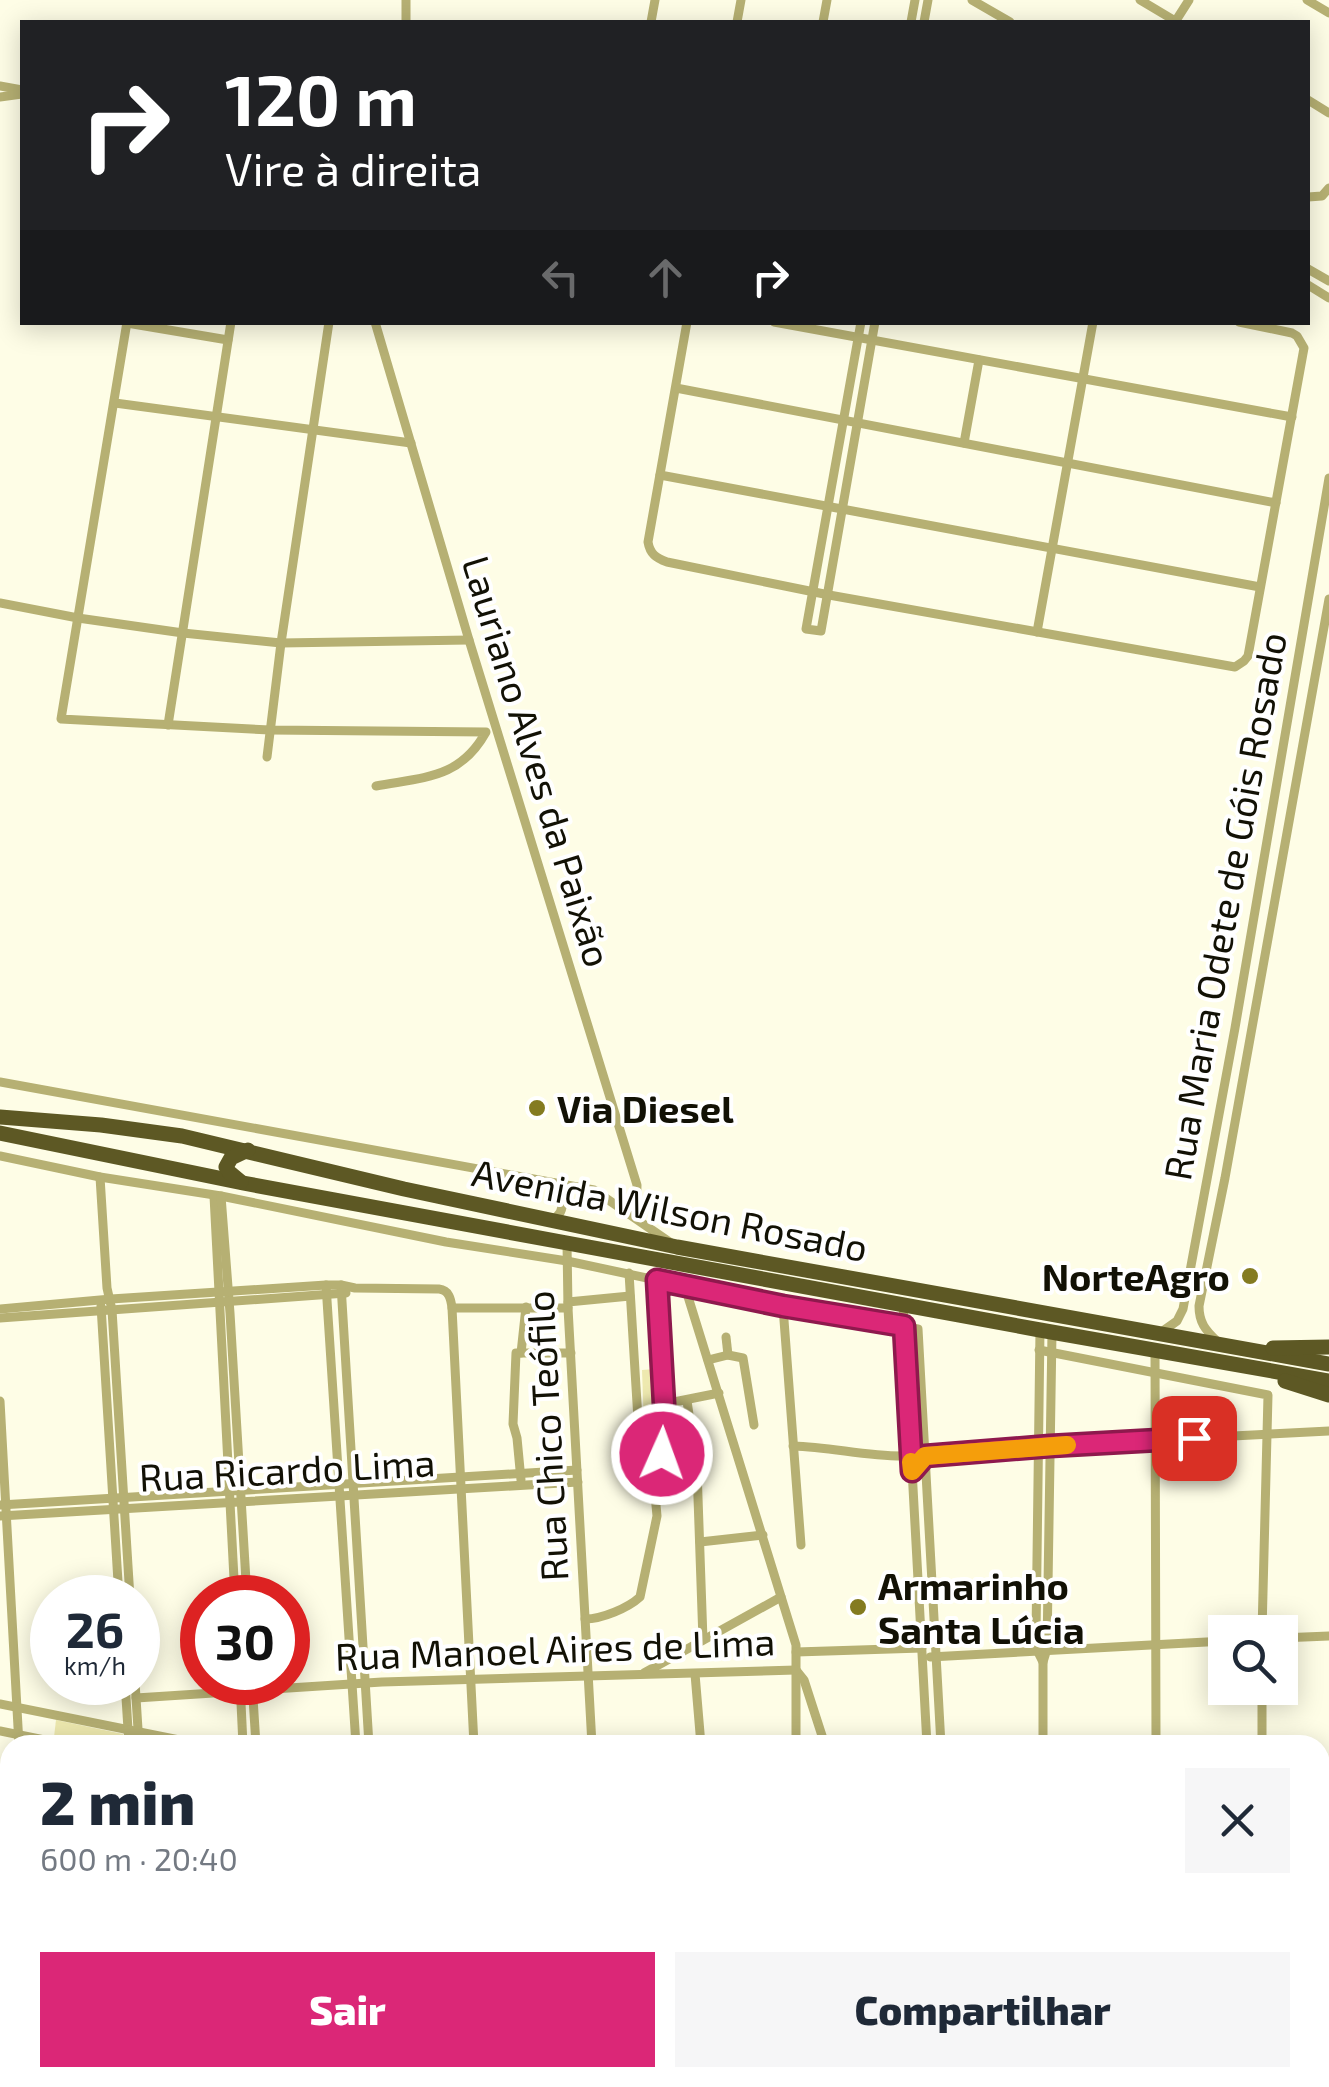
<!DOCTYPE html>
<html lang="pt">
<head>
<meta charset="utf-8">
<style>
  body { margin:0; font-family:"Exo 2",sans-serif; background:#f6f6f7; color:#1f2937; height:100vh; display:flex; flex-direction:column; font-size:38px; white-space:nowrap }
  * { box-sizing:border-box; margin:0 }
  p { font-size:32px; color:#747a83 }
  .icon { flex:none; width:55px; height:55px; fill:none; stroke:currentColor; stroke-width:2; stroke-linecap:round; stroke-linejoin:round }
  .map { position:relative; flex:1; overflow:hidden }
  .sheet { position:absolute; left:0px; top:1735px; width:1330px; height:352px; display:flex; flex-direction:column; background:#fff; border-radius:30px 30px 0 0; box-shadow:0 5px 25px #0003 }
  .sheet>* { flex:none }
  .hud { position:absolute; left:20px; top:20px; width:1290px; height:305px; border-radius:0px; box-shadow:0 5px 25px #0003; background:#202124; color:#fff; overflow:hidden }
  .fabs { position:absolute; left:1208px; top:1615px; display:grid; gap:20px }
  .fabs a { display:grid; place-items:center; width:90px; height:90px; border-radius:0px; background:#fff; box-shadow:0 5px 25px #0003; font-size:50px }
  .speed { position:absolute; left:30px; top:1575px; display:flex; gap:20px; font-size:50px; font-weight:700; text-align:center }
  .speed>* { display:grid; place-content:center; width:130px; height:130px; border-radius:50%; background:#fff; box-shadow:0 5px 25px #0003; line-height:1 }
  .speed small { font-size:25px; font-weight:400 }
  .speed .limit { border:15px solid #d22; background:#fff; color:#111 }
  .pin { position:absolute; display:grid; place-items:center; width:85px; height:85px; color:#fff; margin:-42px; border-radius:20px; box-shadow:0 5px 15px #0006 }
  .me { position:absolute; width:110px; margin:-55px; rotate:2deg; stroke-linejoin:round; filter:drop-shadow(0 0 8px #0008) }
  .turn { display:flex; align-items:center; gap:35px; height:210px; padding:0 40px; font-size:45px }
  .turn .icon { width:130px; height:130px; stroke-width:2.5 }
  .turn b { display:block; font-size:70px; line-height:85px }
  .lanes { display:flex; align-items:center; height:95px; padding:0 40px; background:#0003; justify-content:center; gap:50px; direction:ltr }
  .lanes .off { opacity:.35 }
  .round { display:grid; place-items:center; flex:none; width:105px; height:105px; border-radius:0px; background:#f6f6f7 }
  .head { display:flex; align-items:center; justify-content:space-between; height:170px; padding:0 40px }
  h1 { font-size:60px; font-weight:800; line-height:75px }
  .action { display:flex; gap:20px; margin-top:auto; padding:20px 40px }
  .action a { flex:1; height:115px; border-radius:0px; background:#db2777; color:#fff; font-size:40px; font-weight:800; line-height:115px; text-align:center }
  .action a+a { background:#f6f6f7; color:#1f2937 }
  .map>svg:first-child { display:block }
  .green { fill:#eee9af }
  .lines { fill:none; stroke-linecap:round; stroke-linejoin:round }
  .street { stroke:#b6b073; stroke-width:9 }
  .highway { stroke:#5d5824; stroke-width:15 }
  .route-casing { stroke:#8e194d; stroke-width:25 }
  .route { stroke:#db2777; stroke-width:18 }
  .slow { stroke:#f59e0b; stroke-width:18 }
  .poi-dot { fill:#847b21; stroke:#fff; stroke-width:4 }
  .labels { text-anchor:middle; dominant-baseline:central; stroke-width:8; stroke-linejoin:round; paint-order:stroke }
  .street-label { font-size:38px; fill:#121105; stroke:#fff }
  .poi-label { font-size:38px; font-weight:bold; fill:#121105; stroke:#fff; text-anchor:start }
</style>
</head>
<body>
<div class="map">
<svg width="1329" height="2087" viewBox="0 0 1329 2087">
  <rect width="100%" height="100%" fill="#fefde6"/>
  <g class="green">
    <path d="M655 1369 657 1452 652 1456 645 1454 642 1370Z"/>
    <path d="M56 1720 123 1734V1745H87L54 1737Z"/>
  </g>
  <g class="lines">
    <g class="street">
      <path d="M972 0 1010 22"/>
      <path d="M1140 0 1177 22"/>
      <path d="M1307 0 1329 13"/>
      <path d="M406 22V0"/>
      <path d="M651 22 655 0"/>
      <path d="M737 22 741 0"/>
      <path d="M823 22 827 0"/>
      <path d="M911 22 915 0"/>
      <path d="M924 22 928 0"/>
      <path d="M1175 22 1189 0"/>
      <path d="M0 86 22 90"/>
      <path d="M0 97 22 94"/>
      <path d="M1308 100 1329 113"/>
      <path d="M1308 197 1322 196 1329 188"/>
      <path d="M1308 269 1329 281"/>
      <path d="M1308 285 1329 298"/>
      <path d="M127 322 61 719 270 730 486 732C460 779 424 777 376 786"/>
      <path d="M375 322 469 640 637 1185 636 1218"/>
      <path d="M687 322 648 542C650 554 656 558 667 562L829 595 1235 667 1244 661 1248 656 1304 348 1297 336 1292 333 1239 322"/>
      <path d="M774 322 1292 417"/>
      <path d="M861 322 806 629 821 631 875 322"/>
      <path d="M127 323 228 340"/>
      <path d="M676 388 1276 503"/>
      <path d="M115 403 411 443"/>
      <path d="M964 443 979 360"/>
      <path d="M660 475 1260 587"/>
      <path d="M0 603 78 618 183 633 281 643 469 640"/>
      <path d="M1037 632 1093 322"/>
      <path d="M168 725 231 322"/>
      <path d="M267 757 281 643 329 322"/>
      <path d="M0 1082 594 1190 671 1243"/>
      <path d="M0 1156 100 1177 221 1196 446 1242 567 1261 783 1307 918 1329 941 1745"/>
      <path d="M100 1177 107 1288 112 1310 130 1598"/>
      <path d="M214 1196 235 1598"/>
      <path d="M221 1196 230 1313 247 1598"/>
      <path d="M553 1219C568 1211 562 1194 554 1183"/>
      <path d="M567 1243 568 1308 592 1745"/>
      <path d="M629 1273 640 1452 644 1459 652 1462 661 1457 664 1404 657 1280"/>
      <path d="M326 1285 356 1745"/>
      <path d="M341 1285 369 1745"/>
      <path d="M685 1287 796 1645V1745"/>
      <path d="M568 1302 630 1296"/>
      <path d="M903 1304 927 1745"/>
      <path d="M101 1306 119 1598"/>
      <path d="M783 1307 801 1545"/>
      <path d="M452 1308H568"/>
      <path d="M0 1309 111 1299 326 1285H341L355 1288 439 1289C449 1290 451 1299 452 1308L474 1745"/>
      <path d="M0 1318 346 1293"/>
      <path d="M1040 1330 1036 1635 1037 1650 1043 1662"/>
      <path d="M1160 1333 1177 1321 1183 1309 1235 1028 1329 478"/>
      <path d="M726 1337 728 1355"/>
      <path d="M1217 1341C1205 1330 1199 1322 1199 1306L1225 1178 1329 599"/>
      <path d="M1039 1350 1268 1395 1262 1632"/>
      <path d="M1155 1350 1156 1745"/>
      <path d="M521 1353 526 1307"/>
      <path d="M708 1360 728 1355 743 1358 754 1425"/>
      <path d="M0 1401 19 1745"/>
      <path d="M687 1401 697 1469 703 1640"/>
      <path d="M664 1404 719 1393"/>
      <path d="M793 1446C832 1447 868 1457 906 1456L912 1471 925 1456 1038 1446 1329 1431"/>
      <path d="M659 1460 696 1461"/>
      <path d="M521 1480 517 1438 513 1424 516 1353H571"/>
      <path d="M0 1505 577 1470"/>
      <path d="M0 1516 578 1482"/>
      <path d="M700 1542 763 1535"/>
      <path d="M585 1619C602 1619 628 1608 640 1597L657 1516 652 1462"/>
      <path d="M1280 1638 1329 1636"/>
      <path d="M796 1652 922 1648"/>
      <path d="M930 1657 1225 1641"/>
      <path d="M796 1670 804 1680 825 1745"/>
      <path d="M644 1673 781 1597"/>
      <path d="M695 1674 701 1745"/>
      <path d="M125 1682 129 1745"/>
      <path d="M135 1682 139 1745"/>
      <path d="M240 1682 243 1745"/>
      <path d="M252 1682 256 1745"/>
      <path d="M1262 1688V1745"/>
      <path d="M136 1698 382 1682 796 1670"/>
      <path d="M0 1704 204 1745"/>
      <path d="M0 1731 69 1745"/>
      <path d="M1043 1745V1662L1047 1649 1052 1332"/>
      <path d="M1320 1860H1329"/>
      <path d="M0 1911H10"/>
      <path d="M0 1923 10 1922"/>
      <path d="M1320 1966 1329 1968"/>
      <path d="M1320 1995 1329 1997"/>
      <path d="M0 2030H10"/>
      <path d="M1320 2067H1329"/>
      <path d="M1320 2076 1329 2075"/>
      <path d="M38 2078V2087"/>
      <path d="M262 2078 263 2087"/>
      <path d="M274 2078 275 2087"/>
      <path d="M491 2078V2087"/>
      <path d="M503 2078V2087"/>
      <path d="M714 2078 715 2087"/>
      <path d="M728 2078 729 2087"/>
      <path d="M827 2078V2087"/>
      <path d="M840 2078V2087"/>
      <path d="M876 2087 1061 2078"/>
      <path d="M1054 2087 1278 2078"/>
    </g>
    <g class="highway">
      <path d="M0 1117 101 1125 182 1136 404 1189 677 1247 1329 1364"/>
      <path d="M0 1133 243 1183 567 1243 1040 1330 1329 1381"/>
      <path d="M241 1182 229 1172 226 1167 231 1158 248 1150"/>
      <path d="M1273 1348 1329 1347"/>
      <path d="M1285 1381 1329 1395"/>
    </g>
  </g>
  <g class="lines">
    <defs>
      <path id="route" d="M662 1454 664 1404 657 1280 783 1306 904 1326 912 1471 925 1456 1050 1446 1194 1438"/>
    </defs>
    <use href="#route" class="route-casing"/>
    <use href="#route" class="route"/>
    <path class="slow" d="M911 1462 912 1471 925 1456 1067 1445"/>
  </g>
  <g class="poi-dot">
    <circle cx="537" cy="1108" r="10"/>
    <circle cx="1250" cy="1276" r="10"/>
    <circle cx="858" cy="1607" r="10"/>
  </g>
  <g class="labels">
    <g class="street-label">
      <text transform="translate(538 761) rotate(73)">Lauriano Alves da Paixão</text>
      <text transform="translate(1224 906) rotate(-80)">Rua Maria Odete de Góis Rosado</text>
      <text transform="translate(670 1209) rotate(11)">Avenida Wilson Rosado</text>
      <text transform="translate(546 1436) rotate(-93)">Rua Chico Teófilo</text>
      <text transform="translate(287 1469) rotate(-3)">Rua Ricardo Lima</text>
      <text transform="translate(555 1648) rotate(-2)">Rua Manoel Aires de Lima</text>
    </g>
    <g class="poi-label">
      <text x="557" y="1108">Via Diesel</text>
      <text x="1230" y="1276" text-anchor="end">NorteAgro</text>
      <text x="878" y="1585">Armarinho<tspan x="878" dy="44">Santa Lúcia</tspan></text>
    </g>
  </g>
</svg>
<div class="fabs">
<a><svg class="icon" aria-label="search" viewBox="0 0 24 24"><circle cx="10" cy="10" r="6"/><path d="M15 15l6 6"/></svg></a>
</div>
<div class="speed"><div>26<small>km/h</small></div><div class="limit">30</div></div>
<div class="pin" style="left:1194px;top:1438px;background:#d93025"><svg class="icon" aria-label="arrive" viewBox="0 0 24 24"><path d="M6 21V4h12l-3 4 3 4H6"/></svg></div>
<svg class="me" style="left:662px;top:1454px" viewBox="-20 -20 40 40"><circle r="17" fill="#db2777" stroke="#fff" stroke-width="3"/><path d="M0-11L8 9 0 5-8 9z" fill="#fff"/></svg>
<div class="hud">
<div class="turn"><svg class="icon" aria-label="right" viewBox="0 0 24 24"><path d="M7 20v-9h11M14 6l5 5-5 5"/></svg><div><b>120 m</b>Vire à direita</div></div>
<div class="lanes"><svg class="icon off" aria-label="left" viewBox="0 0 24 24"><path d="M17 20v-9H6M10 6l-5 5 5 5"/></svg><svg class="icon off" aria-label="ahead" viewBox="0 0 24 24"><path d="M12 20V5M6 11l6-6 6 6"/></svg><svg class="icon" aria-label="right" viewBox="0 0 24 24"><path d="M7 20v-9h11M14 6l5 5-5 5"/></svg></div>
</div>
<section class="sheet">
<div class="head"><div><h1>2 min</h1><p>600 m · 20:40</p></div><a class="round"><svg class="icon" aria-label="close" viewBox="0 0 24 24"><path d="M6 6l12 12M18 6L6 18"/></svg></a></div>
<div class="action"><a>Sair</a><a>Compartilhar</a></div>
</section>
</div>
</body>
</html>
